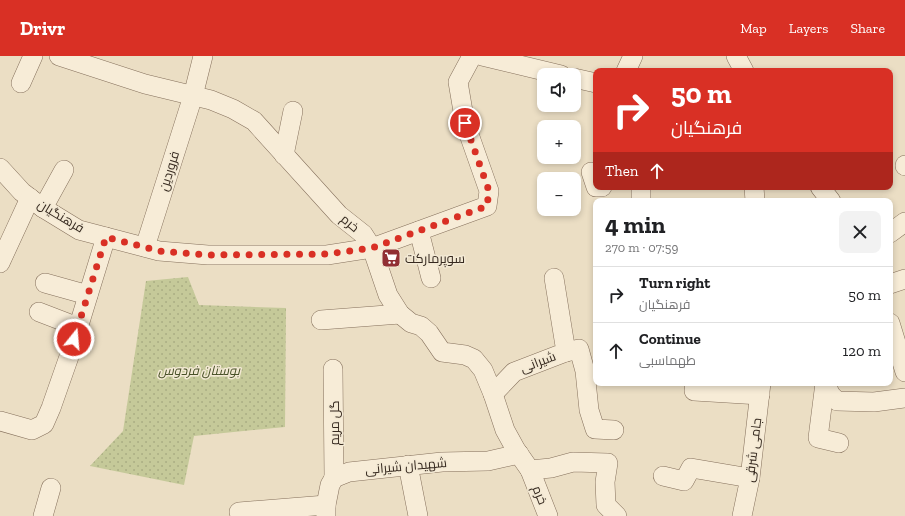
<!DOCTYPE html>
<html lang="en">
<head>
<meta charset="utf-8">
<style>
  body { margin:0; font-family:"Zilla Slab",Cairo,serif; background:#f2f2f2; color:#202124; height:100vh; display:flex; flex-direction:column; font-size:15px; white-space:nowrap }
  * { box-sizing:border-box; margin:0 }
  p { font-size:13px; color:#757577 }
  .icon { flex:none; width:22px; height:22px; fill:none; stroke:currentColor; stroke-width:2; stroke-linecap:round; stroke-linejoin:round }
  .map { position:relative; flex:1; overflow:hidden }
  .details { position:absolute; left:593px; top:142px; width:300px; height:188px; display:flex; flex-direction:column; background:#fff; border-radius:8px; box-shadow:0 2px 6px #0003 }
  .details>* { flex:none }
  .hud { position:absolute; left:593px; top:12px; width:300px; height:122px; border-radius:8px; box-shadow:0 2px 6px #0003; background:#d93025; color:#fff; overflow:hidden }
  .tools { position:absolute; left:537px; top:12px; display:grid; gap:8px }
  .tools a { display:grid; place-items:center; width:44px; height:44px; border-radius:8px; background:#fff; box-shadow:0 2px 6px #0003; font-size:20px }
  .pin { position:absolute; display:grid; place-items:center; width:34px; height:34px; color:#fff; margin:-17px; border:2px solid #fff; border-radius:50%; box-shadow:0 1px 4px #0007 }
  .me { position:absolute; width:44px; margin:-22px; rotate:17deg; stroke-linejoin:round; filter:drop-shadow(0 0 3px #0008) }
  .turn { display:flex; align-items:center; gap:14px; height:84px; padding:0 12px; font-size:18px }
  .turn .icon { width:52px; height:52px; stroke-width:2.5 }
  .turn b { display:block; font-size:28px; line-height:34px }
  .then { display:flex; align-items:center; height:38px; padding:0 12px; background:#0003; gap:8px; font-size:15px }
  .round { display:grid; place-items:center; flex:none; width:42px; height:42px; border-radius:8px; background:#f2f2f2 }
  .summary { display:flex; align-items:center; justify-content:space-between; height:68px; padding:0 12px }
  h1 { font-size:24px; font-weight:700; line-height:30px }
  ul { padding:0; list-style:none }
  li { display:flex; align-items:center; gap:12px; height:56px; padding:0 12px; border-top:1px solid #e0e0e0 }
  li div { flex:1 }
  li b { display:block; font-size:15px }
  li em { font-style:normal }
  header { display:flex; align-items:center; gap:24px; box-sizing:border-box; height:56px; padding:0 20px; background:#d93025; color:#fff }
  header strong { font-size:19px }
  nav { display:flex; gap:22px; margin-inline-start:auto; font-size:14px }
  .map>svg:first-child { display:block }
  .park { fill:url(#park-dots) }
  .lines { fill:none; stroke-linecap:round; stroke-linejoin:round }
  .minor-casing { stroke:#85705c; stroke-width:20 }
  .minor { stroke:#f7ecd7; stroke-width:19 }
  .route { stroke:#d93025; stroke-width:7; stroke-dasharray:0 12.6 }
  .labels { text-anchor:middle; dominant-baseline:central; stroke-width:3; stroke-linejoin:round; paint-order:stroke }
  .street-label { font-size:13px; fill:#36291f; stroke:#f3e9d4 }
  .poi-label { font-size:13px; fill:#36291f; stroke:#f3e9d4; text-anchor:start }
  .park-label { font-size:13px; font-style:italic; fill:#485127; stroke:#f3e9d4 }
</style>
</head>
<body>
<header>
<strong>Drivr</strong>
<nav><a>Map</a><a>Layers</a><a>Share</a></nav>
</header>
<div class="map">
<svg width="905" height="460" viewBox="0 0 905 460">
  <defs>
    <pattern id="park-dots" width="8" height="8" patternUnits="userSpaceOnUse"><rect width="8" height="8" fill="#c5c999"/><path d="M2 2h.1M6 6h.1" fill="none" stroke="#aaad83" stroke-width="1.8" stroke-linecap="round"/></pattern>
  </defs>
  <rect width="100%" height="100%" fill="#ebdec4"/>
  <path class="park" d="M188 221 199 249 286 252 285 371 194 380 184 429 90 410 123 375 146 225Z"/>
  <g class="lines">
    <defs>
      <g id="minor">
        <path d="M59 0 145 28 211 44 233 53 254 65 339 159 363 178 372 192 388 239 400 258 411 267 421 270 429 277 442 296 465 299 474 303 483 314 493 338 505 374 516 394 530 414 548 460"/>
        <path d="M482 0 561 19"/>
        <path d="M736 0 744 15"/>
        <path d="M626 15 633 0"/>
        <path d="M574 22 596 27"/>
        <path d="M21 27 33 0"/>
        <path d="M284 99 293 55"/>
        <path d="M905 109V110"/>
        <path d="M0 112 22 136 43 152 79 174 159 195 208 199H327L372 192 487 150 489 135 465 67 458 26 472 0"/>
        <path d="M591 116 596 131H602"/>
        <path d="M754 131 755 145"/>
        <path d="M820 131 831 145"/>
        <path d="M641 145V131"/>
        <path d="M43 152 64 114"/>
        <path d="M419 175 431 222"/>
        <path d="M890 177 905 166"/>
        <path d="M145 191 193 40 203 0"/>
        <path d="M0 207 30 142"/>
        <path d="M45 227 88 239"/>
        <path d="M890 228 905 223"/>
        <path d="M39 256 78 271"/>
        <path d="M321 264 400 258"/>
        <path d="M890 267 905 316"/>
        <path d="M566 296 579 293 585 315 589 354 595 373 614 374"/>
        <path d="M333 313 334 422"/>
        <path d="M695 327 694 335 760 339"/>
        <path d="M825 327 818 382 839 387"/>
        <path d="M826 327 830 338 837 345 874 346 905 342"/>
        <path d="M493 338 514 316 566 296 554 222"/>
        <path d="M0 365 32 374 44 368 51 352 71 295 106 181"/>
        <path d="M408 409 418 460"/>
        <path d="M530 414 551 412 573 406 608 407 605 426 606 449 617 460"/>
        <path d="M663 420 684 425 691 412 750 422"/>
        <path d="M239 456 326 449"/>
        <path d="M43 460 51 432"/>
        <path d="M326 460V449L330 429 334 422 349 416 442 406 488 405 519 398"/>
        <path d="M742 460 750 422 761 327"/>
      </g>
    </defs>
    <use href="#minor" class="minor-casing"/>
    <use href="#minor" class="minor"/>
  </g>
  <g class="lines">
    <path class="route" d="M74 283 106 181 159 195 208 199 327 198 372 192 487 150 489 135 465 67"/>
  </g>
  <defs>
    <symbol id="supermarket-square" viewBox="-11 -11 22 22"><rect x="-9" y="-9" width="18" height="18" rx="4" fill="#912f34" stroke="#f3e9d4"/><path d="M-6-5.5h2.5l.6 2H6L4.5 2H-2.5L-4.4-4H-6ZM-1.5 3.2a1.3 1.3 0 1 0 .1 0ZM3 3.2a1.3 1.3 0 1 0 .1 0Z" fill="#fff"/></symbol>
  </defs>
  <g fill-rule="evenodd">
    <use href="#supermarket-square" x="380" y="191" width="22" height="22"/>
  </g>
  <g class="labels">
    <g class="street-label">
      <text transform="translate(169 115) rotate(-73)">فروردین</text>
      <text transform="translate(61 160) rotate(31)">فرهنگیان</text>
      <text transform="translate(350 167) rotate(40)">خرم</text>
      <text transform="translate(538 306) rotate(-21)">شیرانی</text>
      <text transform="translate(334 367) rotate(-90)">گل مریم</text>
      <text transform="translate(753 394) rotate(-83)">جامی شرقی</text>
      <text transform="translate(406 410) rotate(-5)">شهیدان شیرانی</text>
      <text transform="translate(540 439) rotate(69)">خرم</text>
    </g>
    <g class="poi-label">
      <text x="405" y="202">سوپرمارکت</text>
    </g>
    <g class="park-label">
      <text x="199" y="314">بوستان فردوس</text>
    </g>
  </g>
</svg>
<div class="tools">
<a><svg class="icon" aria-label="sound" viewBox="0 0 24 24"><path d="M4 9h4l5-4v14l-5-4H4zM17 9q2 3 0 6"/></svg></a>
<a>+</a>
<a>−</a>
</div>
<div class="pin" style="left:465px;top:67px;background:#d93025"><svg class="icon" aria-label="arrive" viewBox="0 0 24 24"><path d="M6 21V4h12l-3 4 3 4H6"/></svg></div>
<svg class="me" style="left:74px;top:283px" viewBox="-20 -20 40 40"><circle r="17" fill="#d93025" stroke="#fff" stroke-width="3"/><path d="M0-11L8 9 0 5-8 9z" fill="#fff"/></svg>
<div class="hud">
<div class="turn"><svg class="icon" aria-label="right" viewBox="0 0 24 24"><path d="M7 20v-9h11M14 6l5 5-5 5"/></svg><div><b>50 m</b>فرهنگیان</div></div>
<div class="then">Then<svg class="icon" aria-label="ahead" viewBox="0 0 24 24"><path d="M12 20V5M6 11l6-6 6 6"/></svg></div>
</div>
<section class="details">
<div class="summary"><div><h1>4 min</h1><p>270 m · 07:59</p></div><a class="round"><svg class="icon" aria-label="close" viewBox="0 0 24 24"><path d="M6 6l12 12M18 6L6 18"/></svg></a></div>
<ul>
<li><svg class="icon" aria-label="right" viewBox="0 0 24 24"><path d="M7 20v-9h11M14 6l5 5-5 5"/></svg><div><b>Turn right</b><p>فرهنگیان</p></div><em>50 m</em></li>
<li><svg class="icon" aria-label="ahead" viewBox="0 0 24 24"><path d="M12 20V5M6 11l6-6 6 6"/></svg><div><b>Continue</b><p>طهماسبی</p></div><em>120 m</em></li>
</ul>
</section>
</div>
</body>
</html>
